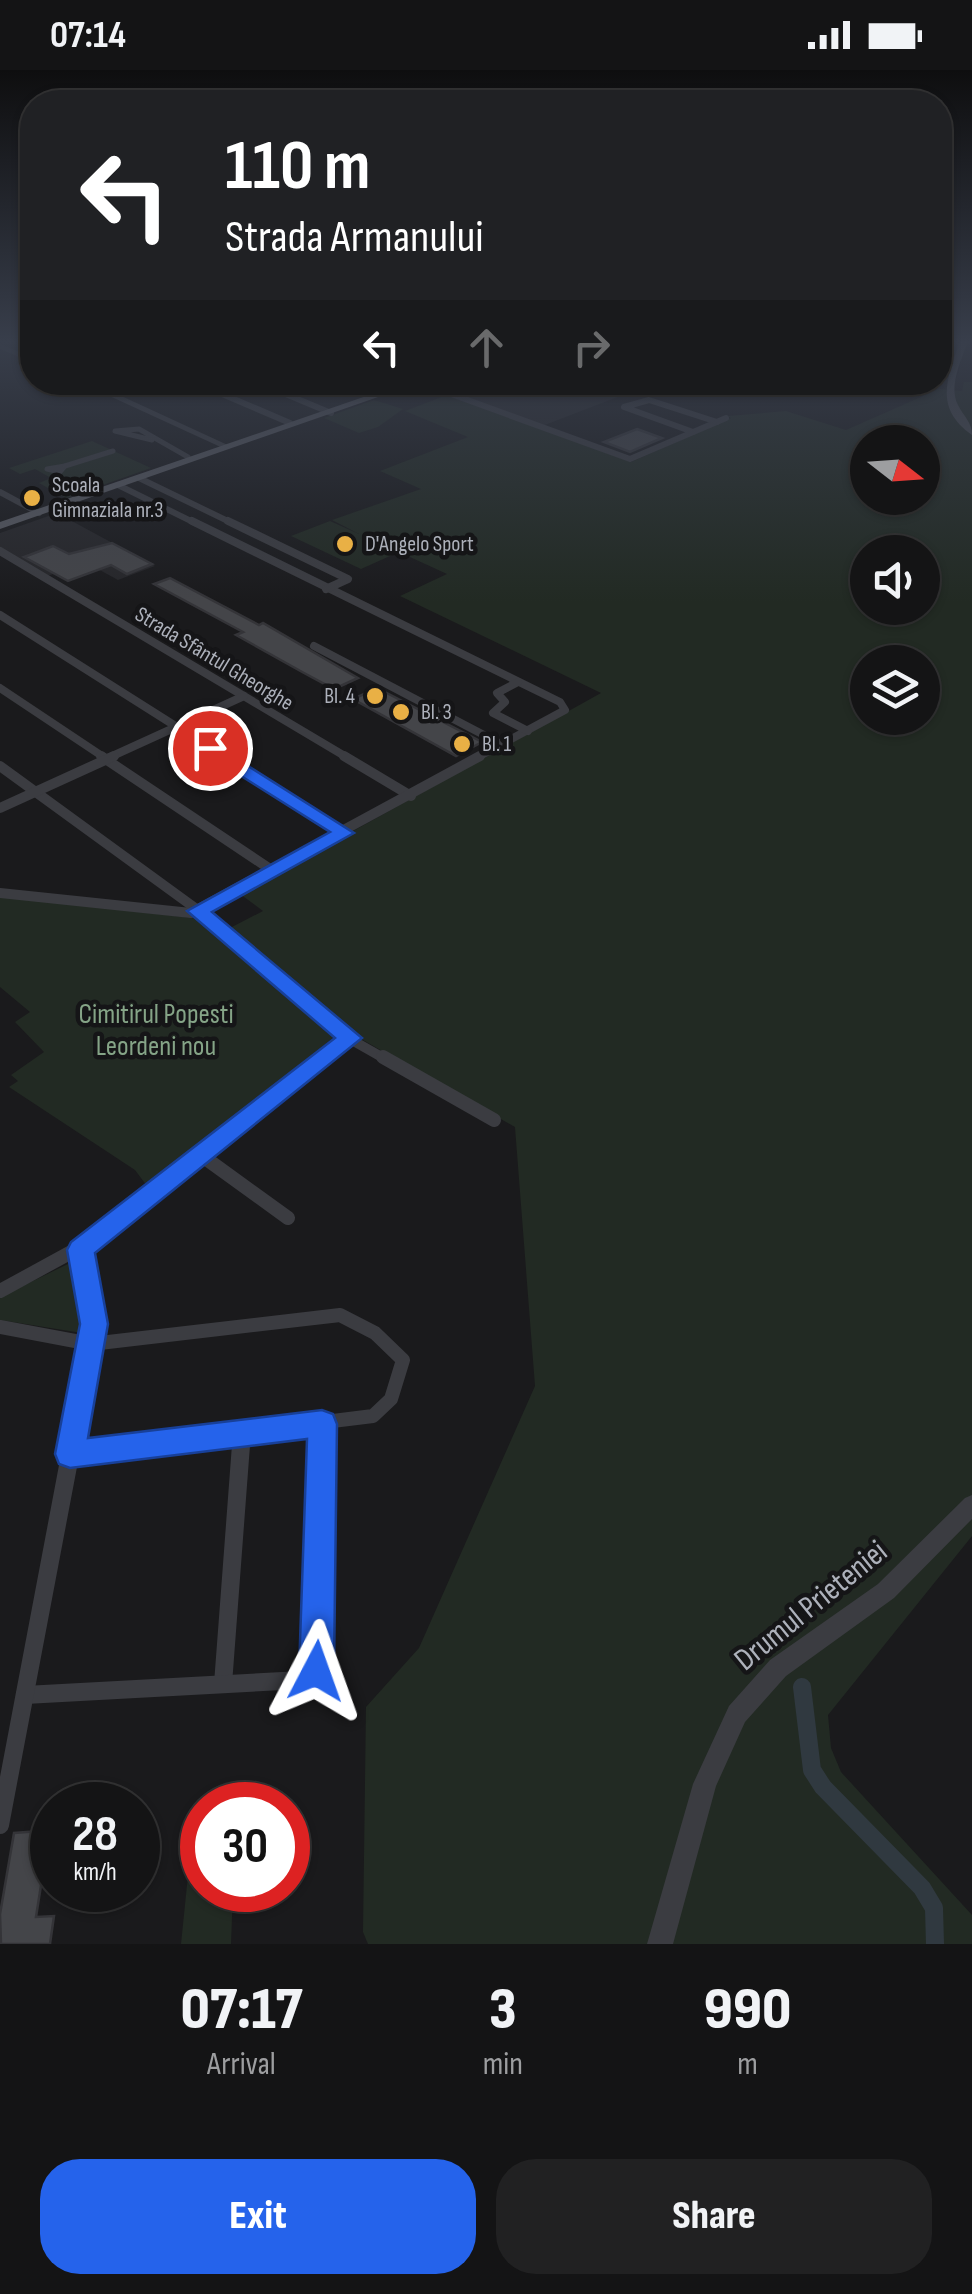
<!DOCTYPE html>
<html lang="en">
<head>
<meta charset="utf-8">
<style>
  body { margin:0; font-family:"Sofia Sans Condensed",sans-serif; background:#212122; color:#f1f3f6; height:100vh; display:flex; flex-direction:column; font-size:38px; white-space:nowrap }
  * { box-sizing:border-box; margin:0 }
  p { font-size:32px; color:#9d9ea0 }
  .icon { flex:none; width:55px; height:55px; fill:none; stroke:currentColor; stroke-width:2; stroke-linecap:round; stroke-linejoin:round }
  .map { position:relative; height:1874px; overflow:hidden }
  .sheet { display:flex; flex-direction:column; background:#141415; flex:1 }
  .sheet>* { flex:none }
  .top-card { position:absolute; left:20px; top:20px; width:932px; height:305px; border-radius:40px; box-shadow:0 2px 8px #0004,0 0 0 2px #333334; background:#202124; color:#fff; overflow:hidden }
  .needle { width:65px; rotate:107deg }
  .fabs { position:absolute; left:850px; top:355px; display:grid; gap:20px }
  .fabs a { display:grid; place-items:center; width:90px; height:90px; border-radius:50%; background:#141415; box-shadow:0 2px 8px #0004,0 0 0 2px #333334; font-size:50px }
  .speed { position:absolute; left:30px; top:1712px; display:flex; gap:20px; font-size:50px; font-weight:700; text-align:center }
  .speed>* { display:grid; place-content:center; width:130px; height:130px; border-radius:50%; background:#141415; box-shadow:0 2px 8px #0004,0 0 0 2px #333334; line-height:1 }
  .speed small { font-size:25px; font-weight:400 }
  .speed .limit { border:15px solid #d22; background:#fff; color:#111 }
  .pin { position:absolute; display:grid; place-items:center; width:85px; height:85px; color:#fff; margin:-42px; border:5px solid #fff; border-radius:50%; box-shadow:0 2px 10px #0007 }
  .me { position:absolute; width:110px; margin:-55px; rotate:4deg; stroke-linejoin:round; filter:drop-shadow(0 0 8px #0008) }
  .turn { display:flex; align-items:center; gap:35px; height:210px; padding:0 40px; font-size:45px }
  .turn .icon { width:130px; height:130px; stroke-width:2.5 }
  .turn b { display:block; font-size:70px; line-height:85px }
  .lanes { display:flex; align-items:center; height:95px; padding:0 40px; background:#0003; justify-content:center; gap:50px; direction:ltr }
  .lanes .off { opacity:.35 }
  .eta { display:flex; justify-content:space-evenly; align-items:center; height:170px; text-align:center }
  .eta b { font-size:60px; font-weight:800; line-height:70px }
  .primary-button { display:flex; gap:20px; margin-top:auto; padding:20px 40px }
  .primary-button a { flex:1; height:115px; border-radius:40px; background:#2563eb; color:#fff; font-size:40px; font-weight:800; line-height:115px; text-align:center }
  .primary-button a+a { background:#212122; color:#f1f3f6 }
  .status { display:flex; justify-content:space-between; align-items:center; height:70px; padding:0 50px; background:#141415; direction:ltr }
  .status svg { height:28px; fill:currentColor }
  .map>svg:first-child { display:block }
  .built { fill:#262629 }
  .green { fill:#222a23; fill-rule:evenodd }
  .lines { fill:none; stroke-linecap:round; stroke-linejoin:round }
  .canal { stroke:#303940; stroke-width:18 }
  .building { fill:#444549; stroke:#343438; stroke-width:2.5 }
  .pedestrian { stroke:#3b3c41; stroke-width:5 }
  .minor-far4 { stroke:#3b3c41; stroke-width:6 }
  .minor-far3 { stroke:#3b3c41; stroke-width:8 }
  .minor-far2 { stroke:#3b3c41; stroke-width:10 }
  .minor-far1 { stroke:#3b3c41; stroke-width:14 }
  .minor { stroke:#3b3c41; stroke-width:18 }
  .tertiary { fill:#3b3c41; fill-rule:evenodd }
  .secondary { fill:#494b51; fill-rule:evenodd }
  .primary { fill:#575960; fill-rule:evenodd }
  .tram { stroke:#4e5056; stroke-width:2.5 }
  .route { fill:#2563eb; stroke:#184099; stroke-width:2.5 }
  .poi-dot { fill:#e9b045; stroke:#151517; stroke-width:4 }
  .labels { text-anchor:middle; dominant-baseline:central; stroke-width:9; stroke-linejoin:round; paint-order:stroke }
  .far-poi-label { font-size:22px; fill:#adb1bb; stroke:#151517; text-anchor:start }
  .far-street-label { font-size:22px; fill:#adb1bb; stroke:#151517 }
  .park-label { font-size:28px; fill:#85a487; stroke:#151517 }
  .near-street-label { font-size:32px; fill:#adb1bb; stroke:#151517 }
</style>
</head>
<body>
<div class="status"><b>07:14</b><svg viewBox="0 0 49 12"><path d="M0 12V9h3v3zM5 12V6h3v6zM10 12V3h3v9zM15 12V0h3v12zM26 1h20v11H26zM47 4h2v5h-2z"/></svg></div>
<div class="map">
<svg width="972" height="1874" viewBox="0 0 972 1874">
  <rect width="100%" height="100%" fill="#1a1a1c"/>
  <g class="built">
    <path d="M479 312H624L641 318 537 358 436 321Z"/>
    <path d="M57 443 155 496 118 510 85 492 45 507 0 478V463Z"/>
  </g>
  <g class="green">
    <path d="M964 312H972V1466L828 1645 831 1678 841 1702 972 1845V1874H368L363 1862 366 1637 419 1578 535 1316 515 1057 349 962 228 859 263 841 240 824 601 623 400 526 447 504 399 482 361 499 291 466 330 451 359 464 332 450 421 419 380 401 468 367 405 341 447 325 631 392 731 348 728 346 786 341 846 360 939 319 962 321ZM868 372H922V428H868ZM868 482H922V538H868ZM868 592H922V648H868Z"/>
    <path d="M374 330 403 339 378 357 359 363 324 348Z"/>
    <path d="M92 371 151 398 66 428 39 413 51 408 35 399 20 404 9 398Z"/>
    <path d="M0 826 201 849 333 968 147 1116 135 1100 9 1017 18 1011 11 1005 44 982 15 952 30 942 0 917Z"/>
    <path d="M70 1193 77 1195 86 1258 82 1263 0 1250V1227Z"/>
    <path d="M202 1775V1820H233L231 1874H181L191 1776Z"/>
  </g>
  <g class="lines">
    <path class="canal" d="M802 1617 812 1700 823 1717 922 1818 934 1838 935 1874"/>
  </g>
  <g class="building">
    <path d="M637 359 662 368 630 382 604 372Z"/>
    <path d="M112 473 152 494 127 504 111 495 68 511 24 487 53 476 69 484Z"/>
    <path d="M170 508 259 555 263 553 358 608 334 619 304 603 236 565 243 562 154 514Z"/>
    <path d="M377 618 482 672 456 686 353 629Z"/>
    <path d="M52 1760 48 1808 42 1809 36 1847 54 1846 50 1874H1L0 1844 14 1763Z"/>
  </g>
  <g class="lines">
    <g class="pedestrian">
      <path d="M152 370 115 361 139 359 188 387"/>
      <path d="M65 396 60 402 47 399Z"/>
      <path d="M65 396 113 381"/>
    </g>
    <g class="minor-far4">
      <path d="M194 312 290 353"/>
      <path d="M257 312 331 343"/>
      <path d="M418 312 630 389 726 348"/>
      <path d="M693 362 624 337 649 330 717 352"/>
      <path d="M139 408 234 454"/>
      <path d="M118 415 197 454"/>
      <path d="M0 422 39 443"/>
    </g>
    <g class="minor-far3">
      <path d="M192 451 560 632 565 640 476 688"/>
      <path d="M228 451 348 509 326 519"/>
      <path d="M0 481 348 688"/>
      <path d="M0 545 226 688"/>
      <path d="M314 576 503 675"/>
      <path d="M518 612 497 623 505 632 493 643 528 661"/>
      <path d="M0 618 105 688"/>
      <path d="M108 688 244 626"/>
    </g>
    <g class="minor-far2">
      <path d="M101 686 273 801"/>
      <path d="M222 686 344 763"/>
      <path d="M344 686 411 726"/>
      <path d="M0 696 228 862 350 969 387 990"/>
      <path d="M0 738 114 686"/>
      <path d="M0 823 191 843 480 686"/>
      <path d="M323 990 350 969"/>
    </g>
    <g class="minor-far1">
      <path d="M383 987 494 1050"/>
      <path d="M201 1085 288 1148"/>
      <path d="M0 1221 97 1168 327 987"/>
      <path d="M0 1257 91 1274 340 1245 375 1263 403 1290 391 1329 373 1346 123 1377"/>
      <path d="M71 1377 93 1263 92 1229 81 1179"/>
      <path d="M241 1377 242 1363"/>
      <path d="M321 1377 322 1353"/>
    </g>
    <g class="minor">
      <path d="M70 1384 143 1375"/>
      <path d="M223 1614 241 1375"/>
      <path d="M25 1625 302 1610 316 1601 321 1375"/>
      <path d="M0 1755 72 1375"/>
    </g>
    <g class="tertiary">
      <path d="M0 274 32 287V292L0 279Z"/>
      <path d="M79 312H91L232 377 225 379Z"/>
      <path d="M972 1425V1449L894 1528 786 1606 745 1652 716 1716 673 1874H647L693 1714 729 1636 770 1590 878 1514 965 1428Z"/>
    </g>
    <path class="secondary" d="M960 270H968C962 290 948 315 958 335 964 347 972 352 972 365 933 337 948 308 960 270Z"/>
    <path class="primary" d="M407 312H421L0 459V452Z"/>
    <path class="tram" d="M447 312H476"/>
  </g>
  <linearGradient id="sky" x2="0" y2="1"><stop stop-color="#0e0e0f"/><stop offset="0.51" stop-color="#383e4b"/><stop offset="1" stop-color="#383e4b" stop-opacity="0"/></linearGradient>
  <rect width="972" height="532" fill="url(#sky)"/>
  <path class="route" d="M210 672 354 763 212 842 362 968 95 1183 108 1254 88 1368 322 1340 333 1344 337 1354 334 1601 329 1613 316 1618 304 1613 299 1601 307 1369 70 1398 59 1394 55 1384 80 1254 67 1180 71 1172 335 968 187 841 330 762 203 682V674Z"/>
  <g class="poi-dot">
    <circle cx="32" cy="428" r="10"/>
    <circle cx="345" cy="474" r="10"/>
    <circle cx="375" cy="626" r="10"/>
    <circle cx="401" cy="642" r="10"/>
    <circle cx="462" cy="674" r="10"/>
  </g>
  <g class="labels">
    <g class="far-poi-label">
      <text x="52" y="415">Scoala<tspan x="52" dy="25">Gimnaziala nr.3</tspan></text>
      <text x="365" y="474">D'Angelo Sport</text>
      <text x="355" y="626" text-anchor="end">Bl. 4</text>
      <text x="421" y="642">Bl. 3</text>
      <text x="482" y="674">Bl. 1</text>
    </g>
    <g class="far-street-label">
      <text transform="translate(214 589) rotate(31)">Strada Sfântul Gheorghe</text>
    </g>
    <g class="park-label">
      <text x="156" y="944">Cimitirul Popesti<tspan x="156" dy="32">Leordeni nou</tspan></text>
    </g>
    <g class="near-street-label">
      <text transform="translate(811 1536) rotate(-39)">Drumul Prieteniei</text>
    </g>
  </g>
</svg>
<div class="fabs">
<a><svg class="needle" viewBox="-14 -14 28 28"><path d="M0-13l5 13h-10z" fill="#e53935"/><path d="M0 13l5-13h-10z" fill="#9d9ea0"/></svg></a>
<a><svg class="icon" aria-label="sound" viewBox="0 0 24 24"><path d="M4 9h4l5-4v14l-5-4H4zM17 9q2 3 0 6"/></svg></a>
<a><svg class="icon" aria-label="layers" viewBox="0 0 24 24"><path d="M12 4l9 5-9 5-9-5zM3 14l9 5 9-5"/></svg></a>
</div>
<div class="speed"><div>28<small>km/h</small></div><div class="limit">30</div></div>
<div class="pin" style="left:210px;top:678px;background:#d93025"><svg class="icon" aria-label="arrive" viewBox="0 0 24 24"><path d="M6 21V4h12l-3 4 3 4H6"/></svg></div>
<svg class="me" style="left:316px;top:1601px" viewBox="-20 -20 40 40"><path d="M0-17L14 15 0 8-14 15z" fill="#2563eb" stroke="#fff" stroke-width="4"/></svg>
<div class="top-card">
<div class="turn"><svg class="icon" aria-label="left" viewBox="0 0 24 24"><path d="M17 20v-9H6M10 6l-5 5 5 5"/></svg><div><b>110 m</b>Strada Armanului</div></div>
<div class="lanes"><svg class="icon" aria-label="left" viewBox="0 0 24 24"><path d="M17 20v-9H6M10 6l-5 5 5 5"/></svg><svg class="icon off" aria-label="ahead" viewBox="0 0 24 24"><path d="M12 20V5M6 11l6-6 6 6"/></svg><svg class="icon off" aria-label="right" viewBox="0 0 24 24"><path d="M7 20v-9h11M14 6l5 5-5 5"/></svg></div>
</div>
</div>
<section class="sheet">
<div class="eta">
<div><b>07:17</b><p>Arrival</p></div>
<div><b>3</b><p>min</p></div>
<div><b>990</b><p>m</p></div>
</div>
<div class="primary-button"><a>Exit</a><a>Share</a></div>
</section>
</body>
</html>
